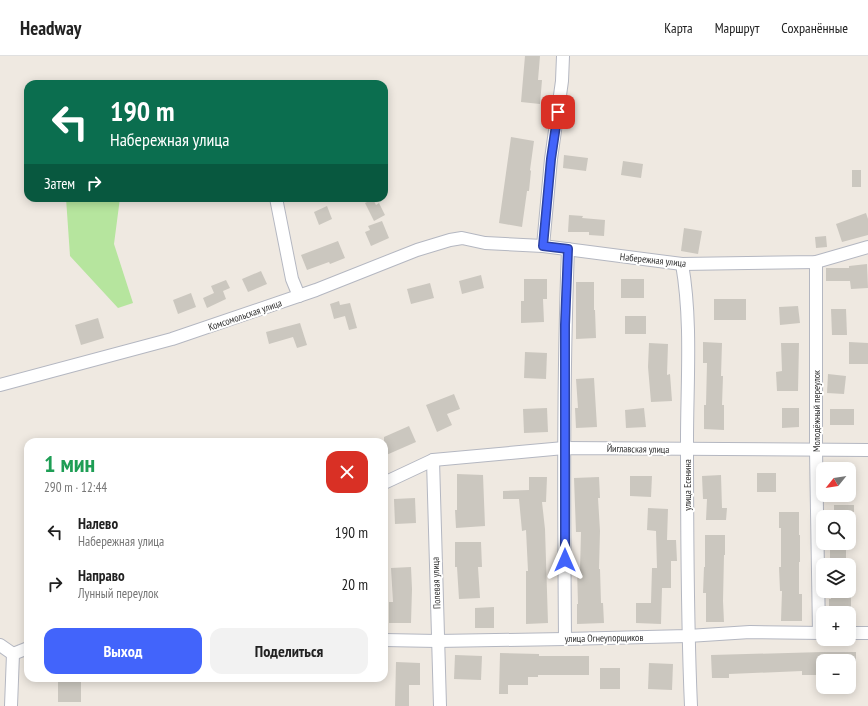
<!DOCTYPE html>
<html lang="ru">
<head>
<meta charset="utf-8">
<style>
  body { margin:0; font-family:"PT Sans Narrow",sans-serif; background:#f2f2f2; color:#222; height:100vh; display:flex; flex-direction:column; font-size:15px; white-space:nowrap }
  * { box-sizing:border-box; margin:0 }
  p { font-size:13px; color:#767676 }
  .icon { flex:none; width:22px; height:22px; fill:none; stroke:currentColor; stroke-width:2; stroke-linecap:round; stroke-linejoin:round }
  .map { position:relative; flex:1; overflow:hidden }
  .side { position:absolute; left:24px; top:382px; width:364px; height:244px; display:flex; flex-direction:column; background:#fff; border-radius:12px; box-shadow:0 2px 10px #0003 }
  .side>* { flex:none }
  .banner { position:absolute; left:24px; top:24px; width:364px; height:122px; border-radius:12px; box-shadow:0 2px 10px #0003; background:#0b6e4f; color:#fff; overflow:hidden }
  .needle { width:26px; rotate:240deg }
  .buttons { position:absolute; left:816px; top:406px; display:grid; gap:8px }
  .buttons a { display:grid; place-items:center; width:40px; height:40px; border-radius:8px; background:#fff; box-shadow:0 2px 10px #0003; font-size:20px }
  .pin { position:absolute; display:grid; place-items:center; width:34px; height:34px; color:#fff; margin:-17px; border-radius:8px; box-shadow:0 2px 6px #0006 }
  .me { position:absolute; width:44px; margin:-22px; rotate:0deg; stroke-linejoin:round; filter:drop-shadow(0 0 3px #0008) }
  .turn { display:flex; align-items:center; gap:14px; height:84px; padding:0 20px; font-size:18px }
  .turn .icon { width:52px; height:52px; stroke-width:2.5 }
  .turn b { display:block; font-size:28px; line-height:34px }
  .then { display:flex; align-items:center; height:38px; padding:0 20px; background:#0003; gap:8px; font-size:15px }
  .round { display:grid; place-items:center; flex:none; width:42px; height:42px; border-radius:12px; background:#f2f2f2 }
  .headline { display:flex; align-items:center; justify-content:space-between; height:68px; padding:0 20px }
  h1 { font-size:24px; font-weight:700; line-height:30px; color:#1e9e55 }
  .action { display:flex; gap:8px; margin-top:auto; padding:8px 20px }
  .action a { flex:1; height:46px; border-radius:12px; background:#4264fb; color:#fff; font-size:16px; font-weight:700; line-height:46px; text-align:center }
  .action a+a { background:#f2f2f2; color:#222 }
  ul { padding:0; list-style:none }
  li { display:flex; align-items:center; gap:12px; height:52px; padding:0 20px }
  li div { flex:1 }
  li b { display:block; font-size:15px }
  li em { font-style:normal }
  header { display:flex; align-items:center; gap:24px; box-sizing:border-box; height:56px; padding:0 20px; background:#fff; border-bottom:1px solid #e0e0e0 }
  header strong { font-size:19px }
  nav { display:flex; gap:22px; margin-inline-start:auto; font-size:14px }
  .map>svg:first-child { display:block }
  .green { fill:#b6e59e }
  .building { fill:#cbc7bf }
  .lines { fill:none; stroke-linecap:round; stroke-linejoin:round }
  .street-casing { stroke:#b4b7c1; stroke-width:14 }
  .street { stroke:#fff; stroke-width:12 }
  .route-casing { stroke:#2b41a3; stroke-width:10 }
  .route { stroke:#4264fb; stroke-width:7 }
  .labels { text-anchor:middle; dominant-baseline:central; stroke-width:4; stroke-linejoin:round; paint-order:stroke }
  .street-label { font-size:10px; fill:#2e2e2e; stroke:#fff }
</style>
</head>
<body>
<header>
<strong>Headway</strong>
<nav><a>Карта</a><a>Маршрут</a><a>Сохранённые</a></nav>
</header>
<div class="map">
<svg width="868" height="650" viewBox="0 0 868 650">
  <rect width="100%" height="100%" fill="#efe9e1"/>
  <path class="green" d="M66 142H120L114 188 133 247 118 252 70 200Z"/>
  <g class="building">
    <path d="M525 0H540L538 24H542L540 48 521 46Z"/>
    <path d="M511 81 534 85 530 114 531 115 529 135H527L522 171 499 167Z"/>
    <path d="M564 99 588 102 586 115 563 112Z"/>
    <path d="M623 105 643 108 641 122 621 119Z"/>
    <rect x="852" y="114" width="9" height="17"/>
    <path d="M373 143 376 149 379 147 385 159 374 165 365 147Z"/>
    <path d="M327 150 332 163 319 169 314 156Z"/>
    <path d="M866 157 868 163V179L842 186 836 168Z"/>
    <path d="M569 159 583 160 582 162 605 164 604 180 589 179V176H568Z"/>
    <path d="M382 165 389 182 371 190 365 176 370 174 368 170Z"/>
    <path d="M684 172 702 175 698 198 681 195Z"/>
    <path d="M826 180 827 191 816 192 815 181Z"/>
    <path d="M338 185 345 202 330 208 329 206 307 214 301 199Z"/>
    <path d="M867 208 868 232 851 233 850 225H826V212H849V210Z"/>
    <path d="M261 215 267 228 248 236 242 223Z"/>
    <path d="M481 219 484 232 462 238 459 225Z"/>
    <path d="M524 223H547V243H543L544 266 521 267V245H524Z"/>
    <rect x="621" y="223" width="23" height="19"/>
    <path d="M226 224 230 232 223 235 226 243 207 252 203 242 214 237 211 230Z"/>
    <path d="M576 226H594V254H595L596 282 576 283Z"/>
    <path d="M430 227 434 242 411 248 407 233Z"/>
    <path d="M191 237 196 251 178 258 173 244Z"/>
    <rect x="714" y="243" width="32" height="21"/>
    <path d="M339 245 340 249 350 247 357 272 349 274 345 260 334 263 330 248Z"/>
    <path d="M798 250 800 267 780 269 779 251Z"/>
    <path d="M831 253H846L847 279H832Z"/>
    <rect x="625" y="260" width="21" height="18"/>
    <path d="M98 262 104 282 81 289 75 269Z"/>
    <path d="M300 267 307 289 297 292 293 281 269 288 266 276Z"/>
    <path d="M703 286 722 287 721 320H723L722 349H724V374L704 373V349H706L707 307H703Z"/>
    <path d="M849 286 868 287V308H849Z"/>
    <path d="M649 287 668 288 667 319 670 318 672 345 651 346 648 311Z"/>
    <path d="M781 287H799L798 335H777L776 316 782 315Z"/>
    <path d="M525 296 547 297 546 323 524 322Z"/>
    <path d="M828 318 846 320 844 338 827 337Z"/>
    <path d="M594 322 597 371 576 372 575 352H578L576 323Z"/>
    <path d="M454 338 460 353 447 358 452 369 437 376 426 349Z"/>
    <path d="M547 352 548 376 524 377 523 353Z"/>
    <path d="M644 352 646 371 626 372 625 354Z"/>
    <path d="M782 352H799V371L782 372Z"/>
    <rect x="830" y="353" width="24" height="16"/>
    <path d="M409 370 416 386 384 400V381Z"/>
    <rect x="757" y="417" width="19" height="19"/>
    <path d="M457 418 483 419 485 470 456 472 455 454H457Z"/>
    <path d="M721 419 722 452H727L726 464H706L707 443H703L702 420Z"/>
    <path d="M630 420H652L651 441 630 440Z"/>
    <path d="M529 421H547L546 446H542L545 473 548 567 526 568V515H528L526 474 522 475 519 443H503V435L529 434Z"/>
    <path d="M599 421 600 442H598L600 475 599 513H600L601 547H603L604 567 577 568V548H578L577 514H580L581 476H576L574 422Z"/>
    <path d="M415 442 416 467 395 468 394 443Z"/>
    <rect x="834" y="449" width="20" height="12"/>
    <path d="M648 452 668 453 667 484H676L677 505H671V532H662L661 568 636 567V547H651L652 512H657L656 475 647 474Z"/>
    <path d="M779 456H799V479H800V506H799V538H802V565H781L782 535H780L779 511H781V472H779Z"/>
    <path d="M705 479H725V499H724L723 545 724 566H706V537H703L704 511H705Z"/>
    <path d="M455 486H481L482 511H478L480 542 459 543 457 511H455Z"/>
    <rect x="830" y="487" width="16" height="18"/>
    <path d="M411 511 412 533 411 567H389V546H393L391 512Z"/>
    <path d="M831 535H851V557H829V543H831Z"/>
    <path d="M494 551V572H475V552Z"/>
    <path d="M823 596H856V605H823V619H802V615L729 618V622H712L711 599Z"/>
    <path d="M500 597 539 598V600H589V619H538V621H528V629H508V638H499Z"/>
    <path d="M455 599 482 600 481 624 454 623Z"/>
    <path d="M396 606 420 607V629H409V650H395Z"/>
    <path d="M649 607 673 608 672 634 648 633Z"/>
    <rect x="600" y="612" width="20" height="21"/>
    <rect x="58" y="623" width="23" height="23"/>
  </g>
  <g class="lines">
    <defs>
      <g id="street">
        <path d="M276 142 292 223 299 240"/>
        <path d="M543 190 551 103 562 25 563 0"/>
        <path d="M816 206V394L819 577"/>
        <path d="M682 208C692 265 687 326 687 384 687 472 687 561 691 650"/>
        <path d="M0 329 172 283 316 234 417 194 450 184 462 182 485 187 543 190 682 208 816 206 868 191"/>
        <path d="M433 404 440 650"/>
        <path d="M384 427 433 404 564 392 868 394"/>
        <path d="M849 577H868"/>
        <path d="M565 583C564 453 563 323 568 193"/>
        <path d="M384 584 437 585 565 583 688 580 750 576 823 577"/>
        <path d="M0 589 13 598"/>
        <path d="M13 598 28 592"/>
        <path d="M11 650 13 598"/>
      </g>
    </defs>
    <use href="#street" class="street-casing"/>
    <use href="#street" class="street"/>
  </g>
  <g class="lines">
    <defs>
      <path id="route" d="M558 56 551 103 543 190 568 193 565 269V504"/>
    </defs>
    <use href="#route" class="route-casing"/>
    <use href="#route" class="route"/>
  </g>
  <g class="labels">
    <g class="street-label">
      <text transform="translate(653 204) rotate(6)">Набережная улица</text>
      <text transform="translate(245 259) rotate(-19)">Комсомольская улица</text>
      <text transform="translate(816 355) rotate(-90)">Молодёжный переулок</text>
      <text transform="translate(638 393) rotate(1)">Йиглавская улица</text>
      <text transform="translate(687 429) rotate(-90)">улица Есенина</text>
      <text transform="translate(436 527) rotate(-92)">Полевая улица</text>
      <text transform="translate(604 582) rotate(-1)">улица Огнеупорщиков</text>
    </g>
  </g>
</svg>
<div class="buttons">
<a><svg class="needle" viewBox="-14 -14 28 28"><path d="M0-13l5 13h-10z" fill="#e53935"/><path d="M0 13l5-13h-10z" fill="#767676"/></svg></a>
<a><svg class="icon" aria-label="search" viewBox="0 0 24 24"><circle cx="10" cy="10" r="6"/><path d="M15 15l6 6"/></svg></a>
<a><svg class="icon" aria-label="layers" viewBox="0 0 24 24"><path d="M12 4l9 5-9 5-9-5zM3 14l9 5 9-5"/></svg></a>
<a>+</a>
<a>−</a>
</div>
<div class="pin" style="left:558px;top:56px;background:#d93025"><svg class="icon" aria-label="arrive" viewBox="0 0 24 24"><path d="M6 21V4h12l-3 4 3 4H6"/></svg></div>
<svg class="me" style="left:565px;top:504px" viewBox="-20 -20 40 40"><path d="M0-17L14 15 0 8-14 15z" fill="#4264fb" stroke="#fff" stroke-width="4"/></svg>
<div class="banner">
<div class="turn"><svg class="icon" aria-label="left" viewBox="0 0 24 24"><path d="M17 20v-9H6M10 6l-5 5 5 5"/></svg><div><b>190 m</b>Набережная улица</div></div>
<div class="then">Затем<svg class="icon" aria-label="right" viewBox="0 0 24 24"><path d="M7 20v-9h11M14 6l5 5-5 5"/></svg></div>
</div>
<section class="side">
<div class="headline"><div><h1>1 мин</h1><p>290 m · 12:44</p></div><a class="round" style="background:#d93025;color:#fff"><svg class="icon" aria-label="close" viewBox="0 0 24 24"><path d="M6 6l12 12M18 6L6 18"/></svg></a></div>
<ul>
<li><svg class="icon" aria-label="left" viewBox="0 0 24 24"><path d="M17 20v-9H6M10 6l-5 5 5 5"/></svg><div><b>Налево</b><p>Набережная улица</p></div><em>190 m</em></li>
<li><svg class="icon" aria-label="right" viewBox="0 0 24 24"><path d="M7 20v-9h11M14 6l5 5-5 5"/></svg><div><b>Направо</b><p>Лунный переулок</p></div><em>20 m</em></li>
</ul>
<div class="action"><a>Выход</a><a>Поделиться</a></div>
</section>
</div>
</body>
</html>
